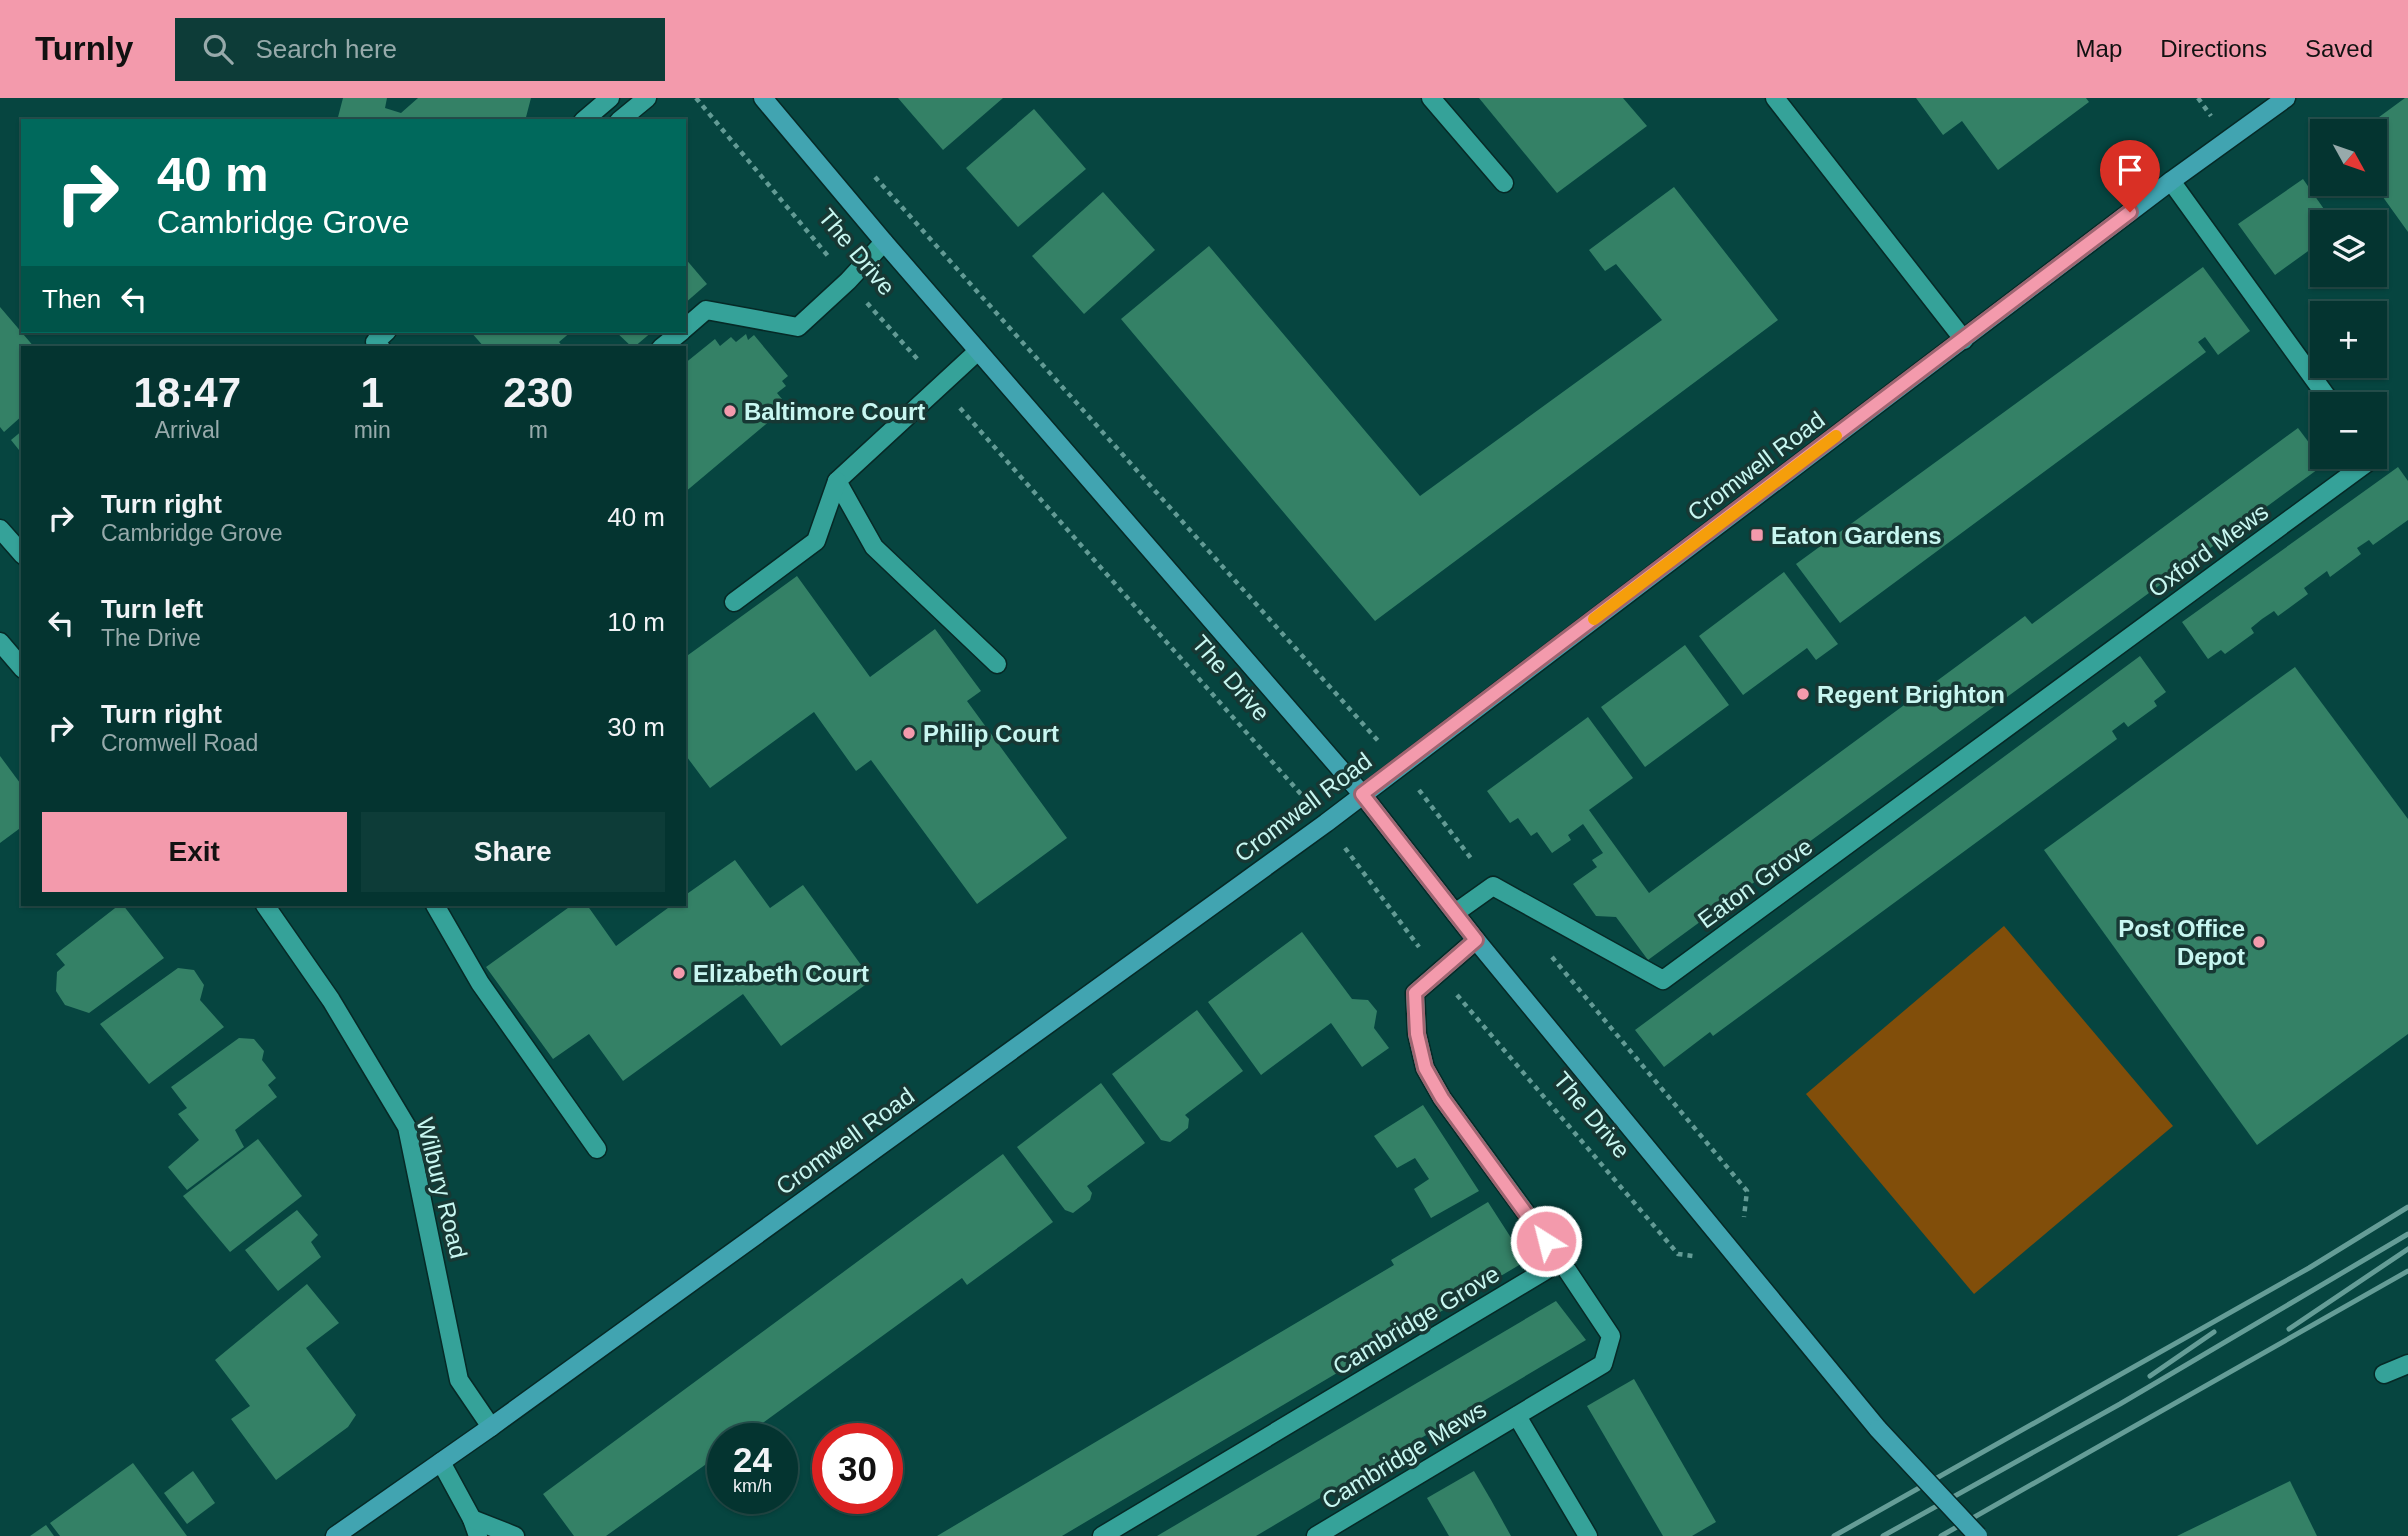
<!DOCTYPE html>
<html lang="en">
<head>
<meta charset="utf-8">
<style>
  body { margin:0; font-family:Helvetica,sans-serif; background:#0d3c38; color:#f1f3f6; height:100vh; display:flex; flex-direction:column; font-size:26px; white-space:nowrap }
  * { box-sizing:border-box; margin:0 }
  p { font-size:23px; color:#97aaab }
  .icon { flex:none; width:38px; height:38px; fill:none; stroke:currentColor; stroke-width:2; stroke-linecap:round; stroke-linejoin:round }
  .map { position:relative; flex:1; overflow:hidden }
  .side { position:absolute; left:21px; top:248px; width:665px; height:560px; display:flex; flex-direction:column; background:#043430; border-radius:0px; box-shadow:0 2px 5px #0004,0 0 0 2px #254f4c }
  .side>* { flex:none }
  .guide { position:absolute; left:21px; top:21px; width:665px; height:214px; border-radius:0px; box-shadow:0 2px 5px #0004,0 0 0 2px #254f4c; background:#00695c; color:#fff; overflow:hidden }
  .needle { width:46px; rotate:130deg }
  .buttons { position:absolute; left:2310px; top:21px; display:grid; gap:14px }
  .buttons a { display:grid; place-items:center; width:77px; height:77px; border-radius:0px; background:#043430; box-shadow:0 2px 5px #0004,0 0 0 2px #254f4c; font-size:35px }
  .speed { position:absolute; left:707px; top:1325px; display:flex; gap:14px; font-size:35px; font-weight:700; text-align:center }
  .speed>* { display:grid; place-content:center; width:91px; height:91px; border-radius:50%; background:#043430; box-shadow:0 2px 5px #0004,0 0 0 2px #254f4c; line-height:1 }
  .speed small { font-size:18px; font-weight:400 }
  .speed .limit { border:10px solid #d22; background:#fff; color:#111 }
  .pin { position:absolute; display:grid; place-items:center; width:60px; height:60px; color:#fff; margin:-72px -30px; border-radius:50% 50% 50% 0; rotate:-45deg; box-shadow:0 0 7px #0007 }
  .pin .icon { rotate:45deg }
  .me { position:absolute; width:77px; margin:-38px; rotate:324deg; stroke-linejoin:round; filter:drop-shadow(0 0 5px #0008) }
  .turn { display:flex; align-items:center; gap:24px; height:147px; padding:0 21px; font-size:32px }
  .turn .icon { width:91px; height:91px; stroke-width:2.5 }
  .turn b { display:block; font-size:49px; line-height:60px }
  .then { display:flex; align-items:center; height:66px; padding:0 21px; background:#0003; gap:14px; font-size:26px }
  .eta { display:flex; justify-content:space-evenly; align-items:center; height:119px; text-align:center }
  .eta b { font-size:42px; font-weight:800; line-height:49px }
  .primary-button { display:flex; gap:14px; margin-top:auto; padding:14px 21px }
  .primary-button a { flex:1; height:80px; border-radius:0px; background:#f39aac; color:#111; font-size:28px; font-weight:800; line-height:80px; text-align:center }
  .primary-button a+a { background:#0d3c38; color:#f1f3f6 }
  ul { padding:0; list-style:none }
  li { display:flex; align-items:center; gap:21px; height:105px; padding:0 21px }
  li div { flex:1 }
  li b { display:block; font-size:26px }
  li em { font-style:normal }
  header { display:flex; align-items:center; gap:42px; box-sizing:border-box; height:98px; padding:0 35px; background:#f39aac; color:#111 }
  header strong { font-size:33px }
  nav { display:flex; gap:38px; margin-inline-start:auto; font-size:24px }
  .search { width:490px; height:63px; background:#0d3c38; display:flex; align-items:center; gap:18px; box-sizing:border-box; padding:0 24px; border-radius:0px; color:#97aaab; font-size:26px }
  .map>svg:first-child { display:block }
  .green { fill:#814e0a }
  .building { fill:#348166 }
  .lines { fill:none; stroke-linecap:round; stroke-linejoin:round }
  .lane-casing { stroke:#062926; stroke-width:21 }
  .street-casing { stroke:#062926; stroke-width:21 }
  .secondary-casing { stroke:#062926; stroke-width:21 }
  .path { stroke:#639b95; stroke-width:4.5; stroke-dasharray:5 5; stroke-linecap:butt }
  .lane { stroke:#35a299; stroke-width:18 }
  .street { stroke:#35a299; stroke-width:18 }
  .secondary { stroke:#41a4b1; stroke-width:18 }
  .rail { stroke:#659d97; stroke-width:5 }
  .secondary-bridge-casing { stroke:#062926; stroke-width:21; stroke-linecap:butt }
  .secondary-bridge { stroke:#41a4b1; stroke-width:18 }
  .route-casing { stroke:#9e6470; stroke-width:18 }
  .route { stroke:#f39aac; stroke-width:12 }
  .slow { stroke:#f59e0b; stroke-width:12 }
  .poi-dot { fill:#f39aac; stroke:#173834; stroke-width:2.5 }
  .labels { text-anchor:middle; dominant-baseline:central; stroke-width:7; stroke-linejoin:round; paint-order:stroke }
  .street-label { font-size:24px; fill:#c8f7f1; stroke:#173834 }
  .poi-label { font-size:24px; font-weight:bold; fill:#c8f7f1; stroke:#173834; text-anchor:start }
</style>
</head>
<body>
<header>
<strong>Turnly</strong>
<div class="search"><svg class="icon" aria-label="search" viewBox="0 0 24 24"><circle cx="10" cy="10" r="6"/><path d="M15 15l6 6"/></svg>Search here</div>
<nav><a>Map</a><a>Directions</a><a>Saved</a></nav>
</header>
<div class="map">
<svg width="2408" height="1438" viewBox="0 0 2408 1438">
  <rect width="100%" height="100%" fill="#064540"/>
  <path class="green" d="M2004 828 2173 1028 1974 1196 1806 996Z"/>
  <g class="building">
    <path d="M343 0H387L385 10 401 15 418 0H531L525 23H477L463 19 459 23H337Z"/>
    <path d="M898 0H1003L943 52Z"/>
    <path d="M1479 0H1623L1647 28 1557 95Z"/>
    <path d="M1916 0H2086L2089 4 1998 72 1962 23 1943 37Z"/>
    <path d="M2405 0H2408V134L2375 88 2362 99 2352 86H2375V33H2360Z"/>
    <path d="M1034 11 1086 71 1018 129 966 70Z"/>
    <path d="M2303 81 2333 124H2322V143L2275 177 2238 126Z"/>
    <path d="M1674 89 1778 222 1375 523 1121 221 1209 148 1420 398 1662 222 1616 166 1605 173 1589 152Z"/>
    <path d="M1103 94 1155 152 1084 216 1032 158Z"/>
    <path d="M684 159 707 186 684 206Z"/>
    <path d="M2203 169 2250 233 2218 257 2205 239 2198 244 2206 254 1840 525 1796 466Z"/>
    <path d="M0 209 35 250H23V317L4 334 0 329Z"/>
    <path d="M470 233H572L559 244 564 250H485Z"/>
    <path d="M615 233H653L633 250Z"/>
    <path d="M746 236 748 242 754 237 788 278 782 283 786 288 777 295 782 301 772 309 778 316 684 395V266L715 241 720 248 731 239 736 244Z"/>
    <path d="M2298 330 2325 366 1648 862 1616 819 1596 818 1573 786 1597 769 1592 762 1603 755 1583 726 1568 737 1571 742 1552 755 1537 734 1531 738 1518 720 1510 725 1487 693 1588 619 1633 680 1589 712 1649 795 2025 518 2032 526Z"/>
    <path d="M23 332V357L11 342Z"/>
    <path d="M2398 369 2408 383V422L2373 447 2369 442 2357 450 2361 456 2330 479 2327 473 2304 490 2308 496 2278 518 2274 513 2262 521 2251 530 2254 535 2225 556 2221 552 2208 561 2182 524Z"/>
    <path d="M1784 474 1838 546 1816 562 1807 550 1743 597 1699 538Z"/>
    <path d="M797 478 870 579 935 531 981 593 967 603 1067 740 977 806 871 662 856 673 814 614 710 690 684 655V560Z"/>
    <path d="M1685 547 1729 607 1645 669 1601 609Z"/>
    <path d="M2140 558 2166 594 2154 603 2157 608 2128 629 2124 624 2112 633 2117 641 1713 938 1710 934 1664 969 1635 932Z"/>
    <path d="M2295 569 2408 721V936L2257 1047 2044 752Z"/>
    <path d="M0 658 23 689V728L0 745Z"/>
    <path d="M735 762 770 810 803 787 872 882 781 948 743 896 623 983 589 936 553 961 486 869 572 807H587L616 848 672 807H684V798Z"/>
    <path d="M119 807H123L164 860 89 915 65 907 56 893 57 874 65 867 56 856Z"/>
    <path d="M1302 834 1352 901 1368 902 1377 913 1374 930 1389 950 1362 969 1331 925 1261 977 1208 904Z"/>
    <path d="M178 870 194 872 204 887 200 902 224 929 149 986 100 926Z"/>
    <path d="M1197 912 1243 973 1185 1017 1189 1021 1188 1030 1170 1044 1161 1042 1112 976Z"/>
    <path d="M239 940 254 941 264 953 262 962 276 980 268 987 277 999 235 1032 244 1049 187 1092 168 1069 199 1042 178 1016 187 1010 171 989Z"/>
    <path d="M1101 985 1145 1045 1087 1088 1092 1095 1090 1102 1073 1115 1065 1112 1017 1049Z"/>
    <path d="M1423 1007 1479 1093 1431 1120 1414 1091 1429 1081 1415 1060 1397 1070 1374 1038Z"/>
    <path d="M258 1041 302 1098 230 1154 183 1098Z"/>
    <path d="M1003 1056 1053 1124 967 1187 962 1180 742 1340H723V1354L606 1438H574L543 1396Z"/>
    <path d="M1488 1104 1526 1163 1062 1438H937L1394 1167 1391 1162Z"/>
    <path d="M297 1112 318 1137 311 1144 321 1159 278 1193 245 1152Z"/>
    <path d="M307 1186 339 1225 306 1250 356 1317 348 1329 276 1382 231 1321 250 1308 215 1262Z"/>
    <path d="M1556 1203 1586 1242 1256 1438H1157Z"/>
    <path d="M1634 1281 1716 1424 1692 1438H1663L1587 1308Z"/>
    <path d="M133 1365 187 1438H60L50 1425Z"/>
    <path d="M193 1373 215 1405 187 1426 164 1395Z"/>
    <path d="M1474 1373 1491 1402 1511 1438H1449L1427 1400Z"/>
    <path d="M2290 1383 2317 1438H2177Z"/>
    <path d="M46 1427 54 1438H30Z"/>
  </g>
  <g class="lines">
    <defs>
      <g id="lane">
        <path d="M1431 0 1504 85"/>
        <path d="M583 23 610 0"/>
        <path d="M619 23 647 0"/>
        <path d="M684 231 706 212 798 229 848 183 884 144"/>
        <path d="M381 250 375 244 387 233"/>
        <path d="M661 250 682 233"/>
        <path d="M978 253 837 383 874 449 997 566"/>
        <path d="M734 504 816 443 837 383"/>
        <path d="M435 807 480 885 597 1051"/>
      </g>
      <g id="street">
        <path d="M1775 0 1964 242"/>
        <path d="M2171 83 2332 306"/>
        <path d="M0 431 23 457"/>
        <path d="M0 544 23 571"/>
        <path d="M265 807 331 902 407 1029 459 1282 491 1329"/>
        <path d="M1455 815 1493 788 1663 882 2372 361 2370 359"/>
        <path d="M2384 1276 2408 1266"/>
        <path d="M1517 1318 1588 1438"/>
        <path d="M441 1364 472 1421 478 1438"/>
        <path d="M472 1421 515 1438"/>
        <path d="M1102 1438 1561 1163 1442 1000 1425 970 1417 936 1415 895 1476 842"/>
        <path d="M1316 1438 1603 1266 1611 1238 1561 1163"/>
      </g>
      <g id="secondary">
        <path d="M763 0 884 144 1362 696 1476 842 1878 1331"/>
        <path d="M335 1438 491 1329 1326 725 2171 83 2286 0"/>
      </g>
    </defs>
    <use href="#lane" class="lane-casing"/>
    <use href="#street" class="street-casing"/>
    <use href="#secondary" class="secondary-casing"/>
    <g class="path">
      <path d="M696 0 828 158"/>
      <path d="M2198 0 2211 18"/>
      <path d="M875 79 1380 645"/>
      <path d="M867 205 920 264"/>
      <path d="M960 310 1306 702"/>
      <path d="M1419 692 1473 763"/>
      <path d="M1345 750 1419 849"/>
      <path d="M1552 859 1747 1093 1744 1119"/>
      <path d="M1457 897 1678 1156 1693 1158"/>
    </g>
    <use href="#lane" class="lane"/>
    <use href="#street" class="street"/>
    <use href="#secondary" class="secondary"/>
    <g class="rail">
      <path d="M2289 1231 2408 1151"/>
      <path d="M2150 1278 2214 1234"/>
      <path d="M1834 1438 2309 1170 2408 1109"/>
      <path d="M1883 1438 2120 1306 2408 1136"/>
      <path d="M1941 1438 2408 1173"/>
    </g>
    <defs>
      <path id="secondary-bridge" d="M1878 1331 1978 1438"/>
    </defs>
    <use href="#secondary-bridge" class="secondary-bridge-casing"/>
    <use href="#secondary-bridge" class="secondary-bridge"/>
  </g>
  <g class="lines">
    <defs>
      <path id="route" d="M1546 1143 1442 1000 1425 970 1417 936 1415 895 1476 842 1362 696 2130 114"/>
    </defs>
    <use href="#route" class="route-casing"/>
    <use href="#route" class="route"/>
    <path class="slow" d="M1594 521 1836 338"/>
  </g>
  <g class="poi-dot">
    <circle cx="730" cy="313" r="7"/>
    <rect x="1750" y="430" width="14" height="14" rx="3.5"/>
    <circle cx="1803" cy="596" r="7"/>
    <circle cx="909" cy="635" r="7"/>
    <circle cx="2259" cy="844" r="7"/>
    <circle cx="679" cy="875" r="7"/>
  </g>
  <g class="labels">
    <g class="street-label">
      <text transform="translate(857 154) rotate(50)">The Drive</text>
      <text transform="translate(1756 368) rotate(-37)">Cromwell Road</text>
      <text transform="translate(2208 452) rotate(-36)">Oxford Mews</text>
      <text transform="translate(1231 580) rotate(49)">The Drive</text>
      <text transform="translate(1303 709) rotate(-37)">Cromwell Road</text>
      <text transform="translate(1755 785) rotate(-36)">Eaton Grove</text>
      <text transform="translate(1592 1017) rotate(50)">The Drive</text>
      <text transform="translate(845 1043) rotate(-36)">Cromwell Road</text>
      <text transform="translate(442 1090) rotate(76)">Wilbury Road</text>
      <text transform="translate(1416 1222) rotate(-31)">Cambridge Grove</text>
      <text transform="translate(1404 1357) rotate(-31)">Cambridge Mews</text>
    </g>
    <g class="poi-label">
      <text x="744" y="313">Baltimore Court</text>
      <text x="1771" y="437">Eaton Gardens</text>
      <text x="1817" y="596">Regent Brighton</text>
      <text x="923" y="635">Philip Court</text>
      <text x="2245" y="830" text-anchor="end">Post Office<tspan x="2245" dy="28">Depot</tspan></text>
      <text x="693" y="875">Elizabeth Court</text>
    </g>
  </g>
</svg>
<div class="buttons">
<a><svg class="needle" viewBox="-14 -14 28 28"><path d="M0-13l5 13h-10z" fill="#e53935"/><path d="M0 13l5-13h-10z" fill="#97aaab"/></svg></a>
<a><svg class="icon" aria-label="layers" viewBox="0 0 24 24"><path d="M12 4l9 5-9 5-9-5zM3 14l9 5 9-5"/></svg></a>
<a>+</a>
<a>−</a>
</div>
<div class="speed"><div>24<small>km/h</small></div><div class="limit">30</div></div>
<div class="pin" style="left:2130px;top:114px;background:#d93025"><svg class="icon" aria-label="arrive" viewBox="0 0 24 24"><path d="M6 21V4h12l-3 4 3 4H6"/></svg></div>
<svg class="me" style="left:1546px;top:1143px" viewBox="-20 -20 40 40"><circle r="17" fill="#f39aac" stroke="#fff" stroke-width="3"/><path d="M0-11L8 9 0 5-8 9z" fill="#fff"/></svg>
<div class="guide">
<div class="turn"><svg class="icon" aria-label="right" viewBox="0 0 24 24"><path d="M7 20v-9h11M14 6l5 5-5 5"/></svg><div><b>40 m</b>Cambridge Grove</div></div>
<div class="then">Then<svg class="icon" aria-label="left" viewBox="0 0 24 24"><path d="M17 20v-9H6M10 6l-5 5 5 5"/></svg></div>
</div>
<section class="side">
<div class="eta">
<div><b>18:47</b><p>Arrival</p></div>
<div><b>1</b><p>min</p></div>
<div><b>230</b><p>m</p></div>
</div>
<ul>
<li><svg class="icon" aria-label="right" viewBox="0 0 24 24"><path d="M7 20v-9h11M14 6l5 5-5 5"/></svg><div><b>Turn right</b><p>Cambridge Grove</p></div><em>40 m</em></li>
<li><svg class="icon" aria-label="left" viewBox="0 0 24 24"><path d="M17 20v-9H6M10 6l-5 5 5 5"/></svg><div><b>Turn left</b><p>The Drive</p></div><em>10 m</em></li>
<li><svg class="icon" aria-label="right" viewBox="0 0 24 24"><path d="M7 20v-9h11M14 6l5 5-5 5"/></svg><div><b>Turn right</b><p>Cromwell Road</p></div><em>30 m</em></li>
</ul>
<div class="primary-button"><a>Exit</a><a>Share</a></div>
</section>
</div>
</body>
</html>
